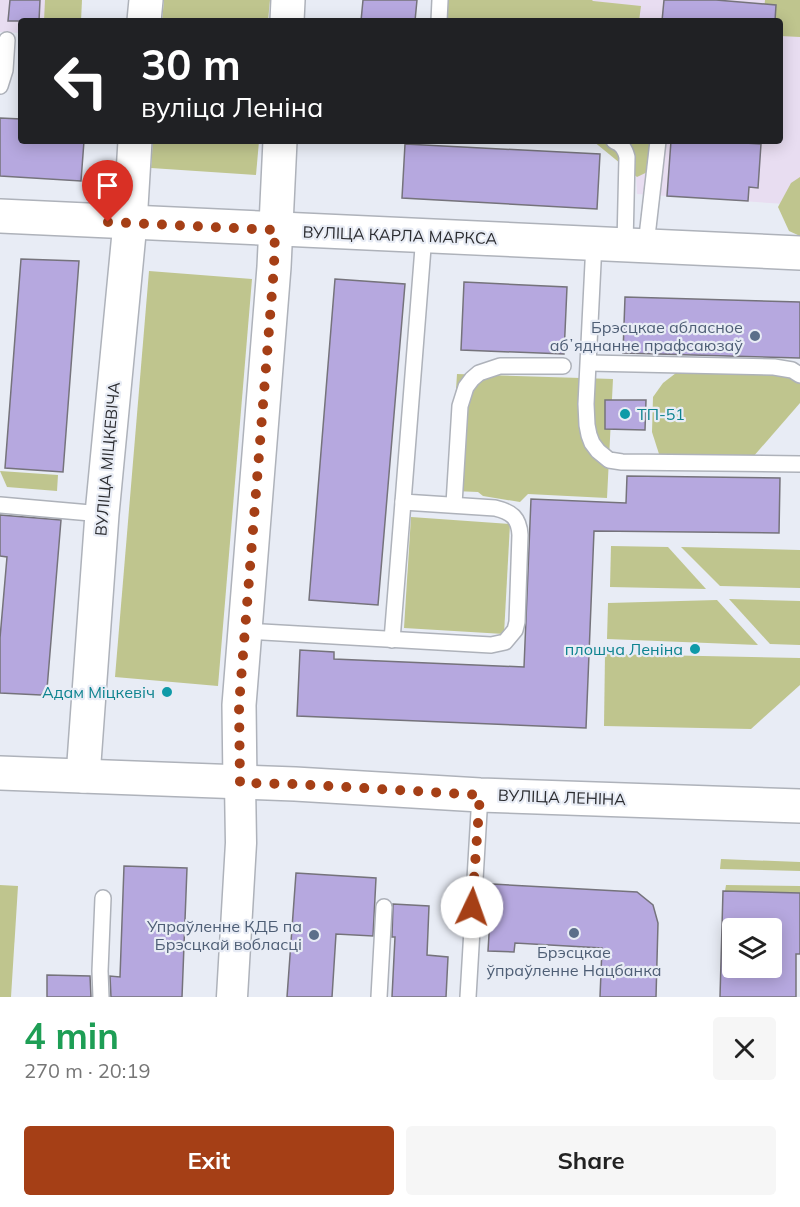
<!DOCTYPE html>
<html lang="en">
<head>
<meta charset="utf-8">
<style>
  body { margin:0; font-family:Mulish,sans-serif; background:#f6f6f6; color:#222; height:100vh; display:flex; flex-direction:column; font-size:22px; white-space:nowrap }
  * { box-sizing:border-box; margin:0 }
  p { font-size:20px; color:#767676 }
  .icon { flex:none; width:33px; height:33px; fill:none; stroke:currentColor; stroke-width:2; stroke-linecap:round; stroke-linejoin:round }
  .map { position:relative; height:997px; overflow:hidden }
  .sheet { display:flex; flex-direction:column; background:#fff; flex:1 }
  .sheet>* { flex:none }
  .guide { position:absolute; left:18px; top:18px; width:765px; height:126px; border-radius:6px; box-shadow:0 3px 15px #0003; background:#202124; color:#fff; overflow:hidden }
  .buttons { position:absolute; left:722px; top:918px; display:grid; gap:12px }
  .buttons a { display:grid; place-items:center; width:60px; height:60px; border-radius:6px; background:#fff; box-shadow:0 3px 15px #0003; font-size:30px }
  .pin { position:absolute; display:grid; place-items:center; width:51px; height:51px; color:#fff; margin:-62px -26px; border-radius:50% 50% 50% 0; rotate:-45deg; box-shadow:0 0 6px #0007 }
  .pin .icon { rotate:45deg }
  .me { position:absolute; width:66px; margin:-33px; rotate:3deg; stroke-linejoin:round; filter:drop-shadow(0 0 4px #0008) }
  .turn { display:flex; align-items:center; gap:21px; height:126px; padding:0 24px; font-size:27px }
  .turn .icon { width:78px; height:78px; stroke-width:2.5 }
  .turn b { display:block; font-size:42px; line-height:51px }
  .round { display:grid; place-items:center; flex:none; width:63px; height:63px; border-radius:6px; background:#f6f6f6 }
  .head { display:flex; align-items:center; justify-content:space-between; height:102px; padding:0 24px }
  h1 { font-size:36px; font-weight:700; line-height:45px; color:#1e9e55 }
  .action { display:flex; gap:12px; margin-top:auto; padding:12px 24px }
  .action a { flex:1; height:69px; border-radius:6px; background:#a53f16; color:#fff; font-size:24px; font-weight:700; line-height:69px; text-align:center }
  .action a+a { background:#f6f6f6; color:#222 }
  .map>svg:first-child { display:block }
  .education { fill:#e8ddf1 }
  .green { fill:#bfc58e }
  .building { fill:#b6a8df; stroke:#75737b; stroke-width:1.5; fill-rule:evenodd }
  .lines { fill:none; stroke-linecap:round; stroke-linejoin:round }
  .lane-casing { stroke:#aeb2ba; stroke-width:18 }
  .street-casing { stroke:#aeb2ba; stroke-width:33 }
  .secondary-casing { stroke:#aeb2ba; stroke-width:36 }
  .primary-casing { stroke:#aeb2ba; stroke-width:36 }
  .lane { stroke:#fff; stroke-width:15 }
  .street { stroke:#fff; stroke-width:30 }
  .secondary { stroke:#fff; stroke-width:33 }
  .primary { stroke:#fff; stroke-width:33 }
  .route { stroke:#a53f16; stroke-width:10; stroke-dasharray:0 18 }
  .service-dot { fill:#5c6f8a; stroke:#e8ecf5; stroke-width:2 }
  .culture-dot { fill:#0f9aa8; stroke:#e8ecf5; stroke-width:2 }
  .labels { text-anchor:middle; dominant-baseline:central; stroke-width:4.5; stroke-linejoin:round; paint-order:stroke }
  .street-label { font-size:16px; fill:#2b2c30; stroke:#e8ecf5 }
  .service-label { font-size:16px; fill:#4e5e75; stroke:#e8ecf5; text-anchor:end }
  .culture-label { font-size:16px; fill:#0d838f; stroke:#e8ecf5; text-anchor:end }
</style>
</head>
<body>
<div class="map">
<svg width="800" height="997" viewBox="0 0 800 997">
  <rect width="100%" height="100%" fill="#e8ecf5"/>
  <g class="education">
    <path d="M0 0H81L79 21H21V33L0 32Z"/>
    <path d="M539 0H800V205L637 194 634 141H780V21H555Z"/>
  </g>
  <g class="green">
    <path d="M45 0H82L81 21H44Z"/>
    <path d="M164 0H270L268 21H162Z"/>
    <path d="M433 0H592L593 1 641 6 639 21H441Z"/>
    <path d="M765 0H800V37L780 36V21H763Z"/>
    <path d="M153 141H259L256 175 151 168Z"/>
    <path d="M593 141H663L660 166 637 177Z"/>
    <path d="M800 177V236L789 231 778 207 791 183Z"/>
    <path d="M149 271 252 279 218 686 115 677Z"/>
    <path d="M676 373 800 374V403L753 457 659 454 652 432 653 397 663 383Z"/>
    <path d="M457 374 613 379 607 498 528 494 520 502 483 496 478 492 454 491 450 481Z"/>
    <path d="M0 471 58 475 57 491 7 487Z"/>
    <path d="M411 517 510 524 504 634 404 628Z"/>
    <path d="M611 546 668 547 706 589 610 587Z"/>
    <path d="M681 547 800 550V588L720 586Z"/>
    <path d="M729 599 800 601V645L770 644Z"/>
    <path d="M717 600 758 645 607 639 608 603Z"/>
    <path d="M605 654 800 658V685L751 729 604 726Z"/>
    <path d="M721 859 800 862V871L720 869Z"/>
    <path d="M0 885 18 886 11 997H0Z"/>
    <path d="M726 885 800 886V893L725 891Z"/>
  </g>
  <g class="building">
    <path d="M10 0H40L39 21H8Z"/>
    <path d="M363 0H417L415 21H361Z"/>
    <path d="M664 0H716L776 5 775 21H662Z"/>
    <path d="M0 118 21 119V141H84L81 181 0 176Z"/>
    <path d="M671 141H729V142L761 144 758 188 749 187 748 201 667 196Z"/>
    <path d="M405 144 600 154 597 209 402 198Z"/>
    <path d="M21 259 79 261 63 472 5 468Z"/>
    <path d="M335 279 405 284 378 605 309 600Z"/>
    <path d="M464 282 567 287 564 354 461 350Z"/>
    <path d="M625 297 800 302V358L623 353Z"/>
    <path d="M605 400H646L645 430 605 429Z"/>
    <path d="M627 476 780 478 779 533 594 531 586 728 297 716 300 650 334 652V659L524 667 531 499 626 503Z"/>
    <path d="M0 515 61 520 47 689 41 695 0 693V638L7 557 0 556Z"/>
    <path d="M124 866 187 868 182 997H111L110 976 120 977Z"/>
    <path d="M296 873 376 878 373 936 336 934 332 997H287Z"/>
    <path d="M492 884 637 892 653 905 658 923 656 997H600L602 948 515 943 514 952 488 951Z"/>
    <path d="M723 891 800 893V954H796V997H720ZM732 928H771V968H732Z"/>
    <path d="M393 904 429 906 427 955 448 957 446 997H392L395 937H392Z"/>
    <path d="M47 975 90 976 91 997H47Z"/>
  </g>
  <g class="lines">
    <defs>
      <g id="lane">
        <path d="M439 21 440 0"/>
        <path d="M0 86 5 70 7 40"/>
        <path d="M614 141C622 144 625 149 627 157L625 244"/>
        <path d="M594 243 586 404 587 425 589 435 592 443 598 451 609 460 622 462 800 464"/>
        <path d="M646 245 658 141"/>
        <path d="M589 363 774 367 792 370 800 375"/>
        <path d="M454 504 460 406 466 387 472 379 479 373 500 366H563"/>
        <path d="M0 505 102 514"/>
        <path d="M244 631 491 645 505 642 515 630 517 622 520 535C519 518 512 512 495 508L403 502 424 235"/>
        <path d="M392 640 403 502"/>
        <path d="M101 997 100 971 103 898"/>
        <path d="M379 997 384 907"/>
        <path d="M468 997 480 795"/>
      </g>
      <path id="street" d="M232 997 241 843 240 783"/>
      <g id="secondary">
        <path d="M144 21 146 0"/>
        <path d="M287 21 288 0"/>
        <path d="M0 216C267 230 533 239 800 253"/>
        <path d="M83 776 102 514 130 223 135 141"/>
        <path d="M240 783 239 705 274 267 280 141"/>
      </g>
      <path id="primary" d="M0 773 295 784 480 795 800 806"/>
    </defs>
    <use href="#lane" class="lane-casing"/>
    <use href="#street" class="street-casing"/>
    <use href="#secondary" class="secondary-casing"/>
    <use href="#primary" class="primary-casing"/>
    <use href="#lane" class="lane"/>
    <use href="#street" class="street"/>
    <use href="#secondary" class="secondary"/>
    <use href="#primary" class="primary"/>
  </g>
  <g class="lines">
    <path class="route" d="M108 222 275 230 274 267 239 705 240 783 295 784 480 795 472 907"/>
  </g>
  <g class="service-dot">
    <circle cx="755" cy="336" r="6"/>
    <circle cx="574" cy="933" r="6"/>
    <circle cx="314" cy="935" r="6"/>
  </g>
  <g class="culture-dot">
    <circle cx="625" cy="414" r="6"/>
    <circle cx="695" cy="649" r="6"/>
    <circle cx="167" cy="692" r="6"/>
  </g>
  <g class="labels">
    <g class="street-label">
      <text transform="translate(400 235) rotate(2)">ВУЛІЦА КАРЛА МАРКСА</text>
      <text transform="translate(107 459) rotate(-85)">ВУЛІЦА МІЦКЕВІЧА</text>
      <text transform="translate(562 797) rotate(2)">ВУЛІЦА ЛЕНІНА</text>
    </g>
    <g class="service-label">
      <text x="743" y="327">Брэсцкае абласное<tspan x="743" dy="18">абʼяднанне прафсаюзаў</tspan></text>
      <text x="302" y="926">Упраўленне КДБ па<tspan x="302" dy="18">Брэсцкай вобласці</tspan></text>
      <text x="574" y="952" text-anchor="middle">Брэсцкае<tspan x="574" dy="18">ўпраўленне Нацбанка</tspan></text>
    </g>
    <g class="culture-label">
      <text x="637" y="414" text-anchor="start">ТП-51</text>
      <text x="683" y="649">плошча Леніна</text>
      <text x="155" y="692">Адам Міцкевіч</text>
    </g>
  </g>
</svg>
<div class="buttons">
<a><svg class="icon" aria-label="layers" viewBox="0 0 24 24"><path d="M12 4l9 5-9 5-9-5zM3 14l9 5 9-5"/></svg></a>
</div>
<div class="pin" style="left:108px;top:222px;background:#d93025"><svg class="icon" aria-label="arrive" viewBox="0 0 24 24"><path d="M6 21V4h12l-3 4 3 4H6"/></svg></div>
<svg class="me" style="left:472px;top:907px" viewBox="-20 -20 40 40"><circle r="19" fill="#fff"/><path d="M0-13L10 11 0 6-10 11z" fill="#a53f16"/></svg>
<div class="guide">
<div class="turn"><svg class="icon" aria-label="left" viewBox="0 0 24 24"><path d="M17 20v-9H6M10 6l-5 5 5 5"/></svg><div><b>30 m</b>вуліца Леніна</div></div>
</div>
</div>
<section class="sheet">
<div class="head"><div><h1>4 min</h1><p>270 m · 20:19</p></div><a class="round"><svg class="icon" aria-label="close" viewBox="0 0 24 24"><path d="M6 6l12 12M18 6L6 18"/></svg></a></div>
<div class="action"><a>Exit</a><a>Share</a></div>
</section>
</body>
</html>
